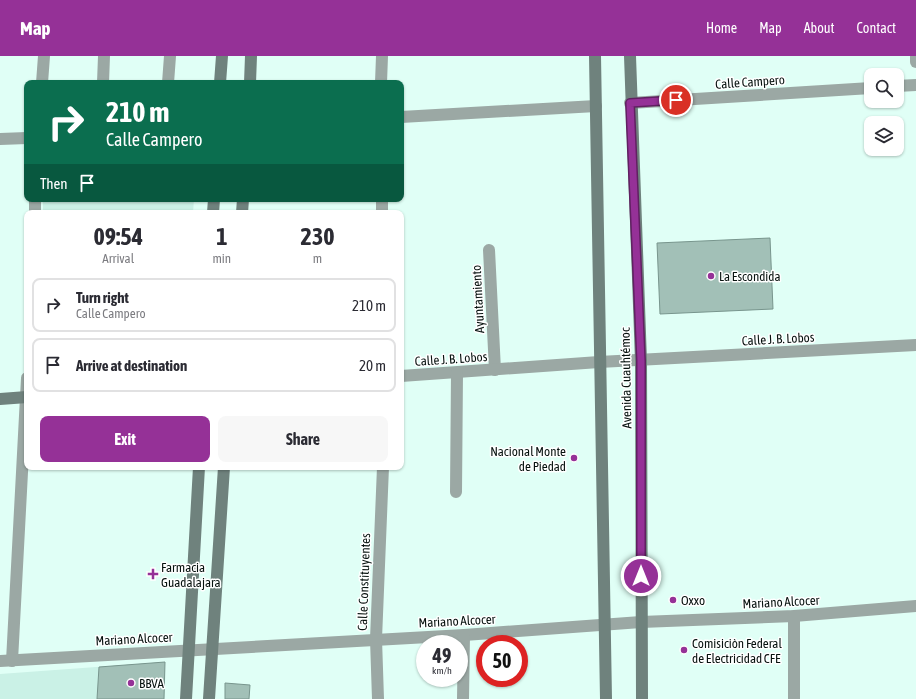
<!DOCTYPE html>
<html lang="en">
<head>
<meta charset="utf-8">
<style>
  body { margin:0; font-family:"Asap Condensed",sans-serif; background:#f7f7f7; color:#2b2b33; height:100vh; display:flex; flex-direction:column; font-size:15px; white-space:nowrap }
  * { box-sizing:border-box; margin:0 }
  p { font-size:13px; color:#7c7c81 }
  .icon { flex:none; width:22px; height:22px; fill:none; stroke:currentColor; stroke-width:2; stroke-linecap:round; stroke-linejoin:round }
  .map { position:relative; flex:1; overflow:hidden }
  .details { position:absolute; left:24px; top:154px; width:380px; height:260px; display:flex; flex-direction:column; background:#fff; border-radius:8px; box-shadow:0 1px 3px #0004 }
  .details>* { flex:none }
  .top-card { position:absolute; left:24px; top:24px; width:380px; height:122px; border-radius:8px; box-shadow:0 1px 3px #0004; background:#0b6e4f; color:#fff; overflow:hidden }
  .tools { position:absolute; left:864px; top:12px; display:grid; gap:8px }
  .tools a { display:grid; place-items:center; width:40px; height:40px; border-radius:8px; background:#fff; box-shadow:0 1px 3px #0004; font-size:20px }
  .speed { position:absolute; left:416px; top:579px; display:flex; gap:8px; font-size:20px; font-weight:700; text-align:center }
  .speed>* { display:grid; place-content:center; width:52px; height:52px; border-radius:50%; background:#fff; box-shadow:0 1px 3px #0004; line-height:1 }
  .speed small { font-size:10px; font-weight:400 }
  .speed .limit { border:6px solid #d22; background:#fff; color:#111 }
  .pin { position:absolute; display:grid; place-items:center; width:34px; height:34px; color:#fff; margin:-17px; border:2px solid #fff; border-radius:50%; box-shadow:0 1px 4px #0007 }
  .me { position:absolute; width:44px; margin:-22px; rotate:0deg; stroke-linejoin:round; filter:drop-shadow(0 0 3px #0008) }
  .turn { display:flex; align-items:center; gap:14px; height:84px; padding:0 16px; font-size:18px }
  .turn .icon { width:52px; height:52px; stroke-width:2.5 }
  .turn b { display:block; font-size:28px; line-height:34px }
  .then { display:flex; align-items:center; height:38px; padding:0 16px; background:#0003; gap:8px; font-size:15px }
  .eta { display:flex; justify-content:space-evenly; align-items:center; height:68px; text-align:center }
  .eta b { font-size:24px; font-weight:700; line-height:28px }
  .primary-button { display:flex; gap:8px; margin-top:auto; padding:8px 16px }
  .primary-button a { flex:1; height:46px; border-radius:8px; background:#953197; color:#fff; font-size:16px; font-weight:700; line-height:46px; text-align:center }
  .primary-button a+a { background:#f7f7f7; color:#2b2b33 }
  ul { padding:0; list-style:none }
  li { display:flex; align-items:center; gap:12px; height:54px; margin:0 8px 6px; padding:0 8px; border:2px solid #e1e1e2; border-radius:8px }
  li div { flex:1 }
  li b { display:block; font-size:15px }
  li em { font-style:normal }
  header { display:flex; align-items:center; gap:24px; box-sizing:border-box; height:56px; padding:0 20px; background:#953197; color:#fff }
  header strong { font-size:19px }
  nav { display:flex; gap:22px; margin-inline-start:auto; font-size:14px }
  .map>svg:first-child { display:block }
  .built { fill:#caf1e6 }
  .building { fill:#a2c0b7; stroke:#78958d }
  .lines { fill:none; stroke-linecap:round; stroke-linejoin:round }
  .minor { stroke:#9ba8a4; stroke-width:12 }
  .tertiary { stroke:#9ba8a4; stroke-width:12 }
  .secondary { stroke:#6f827d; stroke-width:12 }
  .route-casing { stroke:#612062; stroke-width:10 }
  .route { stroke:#953197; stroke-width:7 }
  .poi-dot { fill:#953197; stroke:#fff; stroke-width:1.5 }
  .labels { text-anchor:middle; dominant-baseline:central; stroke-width:3; stroke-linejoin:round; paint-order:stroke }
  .street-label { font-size:13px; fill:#07120f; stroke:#fff }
  .poi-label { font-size:13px; fill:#07120f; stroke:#fff; text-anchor:start }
</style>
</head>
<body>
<header>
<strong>Map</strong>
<nav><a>Home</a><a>Map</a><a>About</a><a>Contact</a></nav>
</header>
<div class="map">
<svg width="916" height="643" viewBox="0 0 916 643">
  <rect width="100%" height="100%" fill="#e0fff6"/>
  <g class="built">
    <path d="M43 143H194L193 157H43Z"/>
    <path d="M165 606 164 643H0V618Z"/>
  </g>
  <g class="building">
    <path d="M770 182 773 253 660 258 657 187Z"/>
    <path d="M165 606 164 643H97L99 611Z"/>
    <path d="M225 627 250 629 249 643H225Z"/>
  </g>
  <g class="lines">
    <g class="minor">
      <path d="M42 27 44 0"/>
      <path d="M103 27 104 0"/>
      <path d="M168 27 170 0"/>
      <path d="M381 27 382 0"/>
      <path d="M897 30 916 29"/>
      <path d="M630 47 871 32"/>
      <path d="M401 61 596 50"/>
      <path d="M0 83 27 82"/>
      <path d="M382 143V157"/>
      <path d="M35 157V143"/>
      <path d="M489 194 495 314"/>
      <path d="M401 320 599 306 916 289"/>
      <path d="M456 436 457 317"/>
      <path d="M0 605 464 579 641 566 794 560 916 550"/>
      <path d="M12 605 27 322"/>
      <path d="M378 643 376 583 383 411"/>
      <path d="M463 643 464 579"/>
      <path d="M794 643V560"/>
    </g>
    <path class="tertiary" d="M916 0V6"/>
    <g class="secondary">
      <path d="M595 0 606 643"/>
      <path d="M630 0 641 305 642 643"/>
      <path d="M220 27 222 0"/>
      <path d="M250 27 251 0"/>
      <path d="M213 157 214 143"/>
      <path d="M242 157 243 143"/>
      <path d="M0 343 27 341"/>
      <path d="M186 643 199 411"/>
      <path d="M209 643 224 411"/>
    </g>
  </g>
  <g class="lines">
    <defs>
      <path id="route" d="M641 520V305L630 47 676 44"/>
    </defs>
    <use href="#route" class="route-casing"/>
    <use href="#route" class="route"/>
  </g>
  <g class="poi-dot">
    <circle cx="711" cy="220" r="4"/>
    <circle cx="574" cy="402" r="4"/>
    <path d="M151 512h4v4h4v4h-4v4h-4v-4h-4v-4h4z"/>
    <circle cx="673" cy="544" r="4"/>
    <circle cx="684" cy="594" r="4"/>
    <circle cx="131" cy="627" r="4"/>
  </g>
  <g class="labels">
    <g class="street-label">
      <text transform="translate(750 26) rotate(-4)">Calle Campero</text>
      <text transform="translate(478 243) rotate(-93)">Ayuntamiento</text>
      <text transform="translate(778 283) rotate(-3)">Calle J. B. Lobos</text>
      <text transform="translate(451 303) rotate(-4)">Calle J. B. Lobos</text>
      <text transform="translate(626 322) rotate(-91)">Avenida Cuauhtémoc</text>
      <text transform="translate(364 526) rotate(-88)">Calle Constituyentes</text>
      <text transform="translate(781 546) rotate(-3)">Mariano Alcocer</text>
      <text transform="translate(457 565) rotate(-3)">Mariano Alcocer</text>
      <text transform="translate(134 583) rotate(-3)">Mariano Alcocer</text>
    </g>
    <g class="poi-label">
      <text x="719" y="220">La Escondida</text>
      <text x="566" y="395" text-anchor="end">Nacional Monte<tspan x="566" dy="15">de Piedad</tspan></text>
      <text x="161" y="511">Farmacia<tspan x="161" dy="15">Guadalajara</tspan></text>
      <text x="681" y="544">Oxxo</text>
      <text x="692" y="587">Comisiciòn Federal<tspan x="692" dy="15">de Electricidad CFE</tspan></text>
      <text x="139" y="627">BBVA</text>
    </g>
  </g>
</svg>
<div class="tools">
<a><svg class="icon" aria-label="search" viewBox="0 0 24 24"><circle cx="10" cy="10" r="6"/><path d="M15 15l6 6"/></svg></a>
<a><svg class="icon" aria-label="layers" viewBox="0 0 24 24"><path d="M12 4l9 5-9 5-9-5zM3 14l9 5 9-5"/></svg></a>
</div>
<div class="speed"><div>49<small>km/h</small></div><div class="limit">50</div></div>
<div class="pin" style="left:676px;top:44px;background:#d93025"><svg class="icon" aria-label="arrive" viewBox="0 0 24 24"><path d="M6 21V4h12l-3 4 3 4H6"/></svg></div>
<svg class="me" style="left:641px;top:520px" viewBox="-20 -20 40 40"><circle r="17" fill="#953197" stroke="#fff" stroke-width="3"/><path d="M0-11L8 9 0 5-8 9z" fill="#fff"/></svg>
<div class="top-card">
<div class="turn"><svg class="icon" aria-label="right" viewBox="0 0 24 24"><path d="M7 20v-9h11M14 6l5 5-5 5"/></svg><div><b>210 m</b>Calle Campero</div></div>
<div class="then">Then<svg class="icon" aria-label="arrive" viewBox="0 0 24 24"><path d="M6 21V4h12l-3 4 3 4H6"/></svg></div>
</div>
<section class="details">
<div class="eta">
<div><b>09:54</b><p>Arrival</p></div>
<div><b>1</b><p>min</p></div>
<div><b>230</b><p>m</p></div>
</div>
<ul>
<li><svg class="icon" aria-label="right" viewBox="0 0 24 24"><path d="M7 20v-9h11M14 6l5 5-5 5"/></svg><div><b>Turn right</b><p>Calle Campero</p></div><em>210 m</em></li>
<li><svg class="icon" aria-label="arrive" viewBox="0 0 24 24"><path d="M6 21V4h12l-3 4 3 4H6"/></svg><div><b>Arrive at destination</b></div><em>20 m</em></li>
</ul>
<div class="primary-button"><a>Exit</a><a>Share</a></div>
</section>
</div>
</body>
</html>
